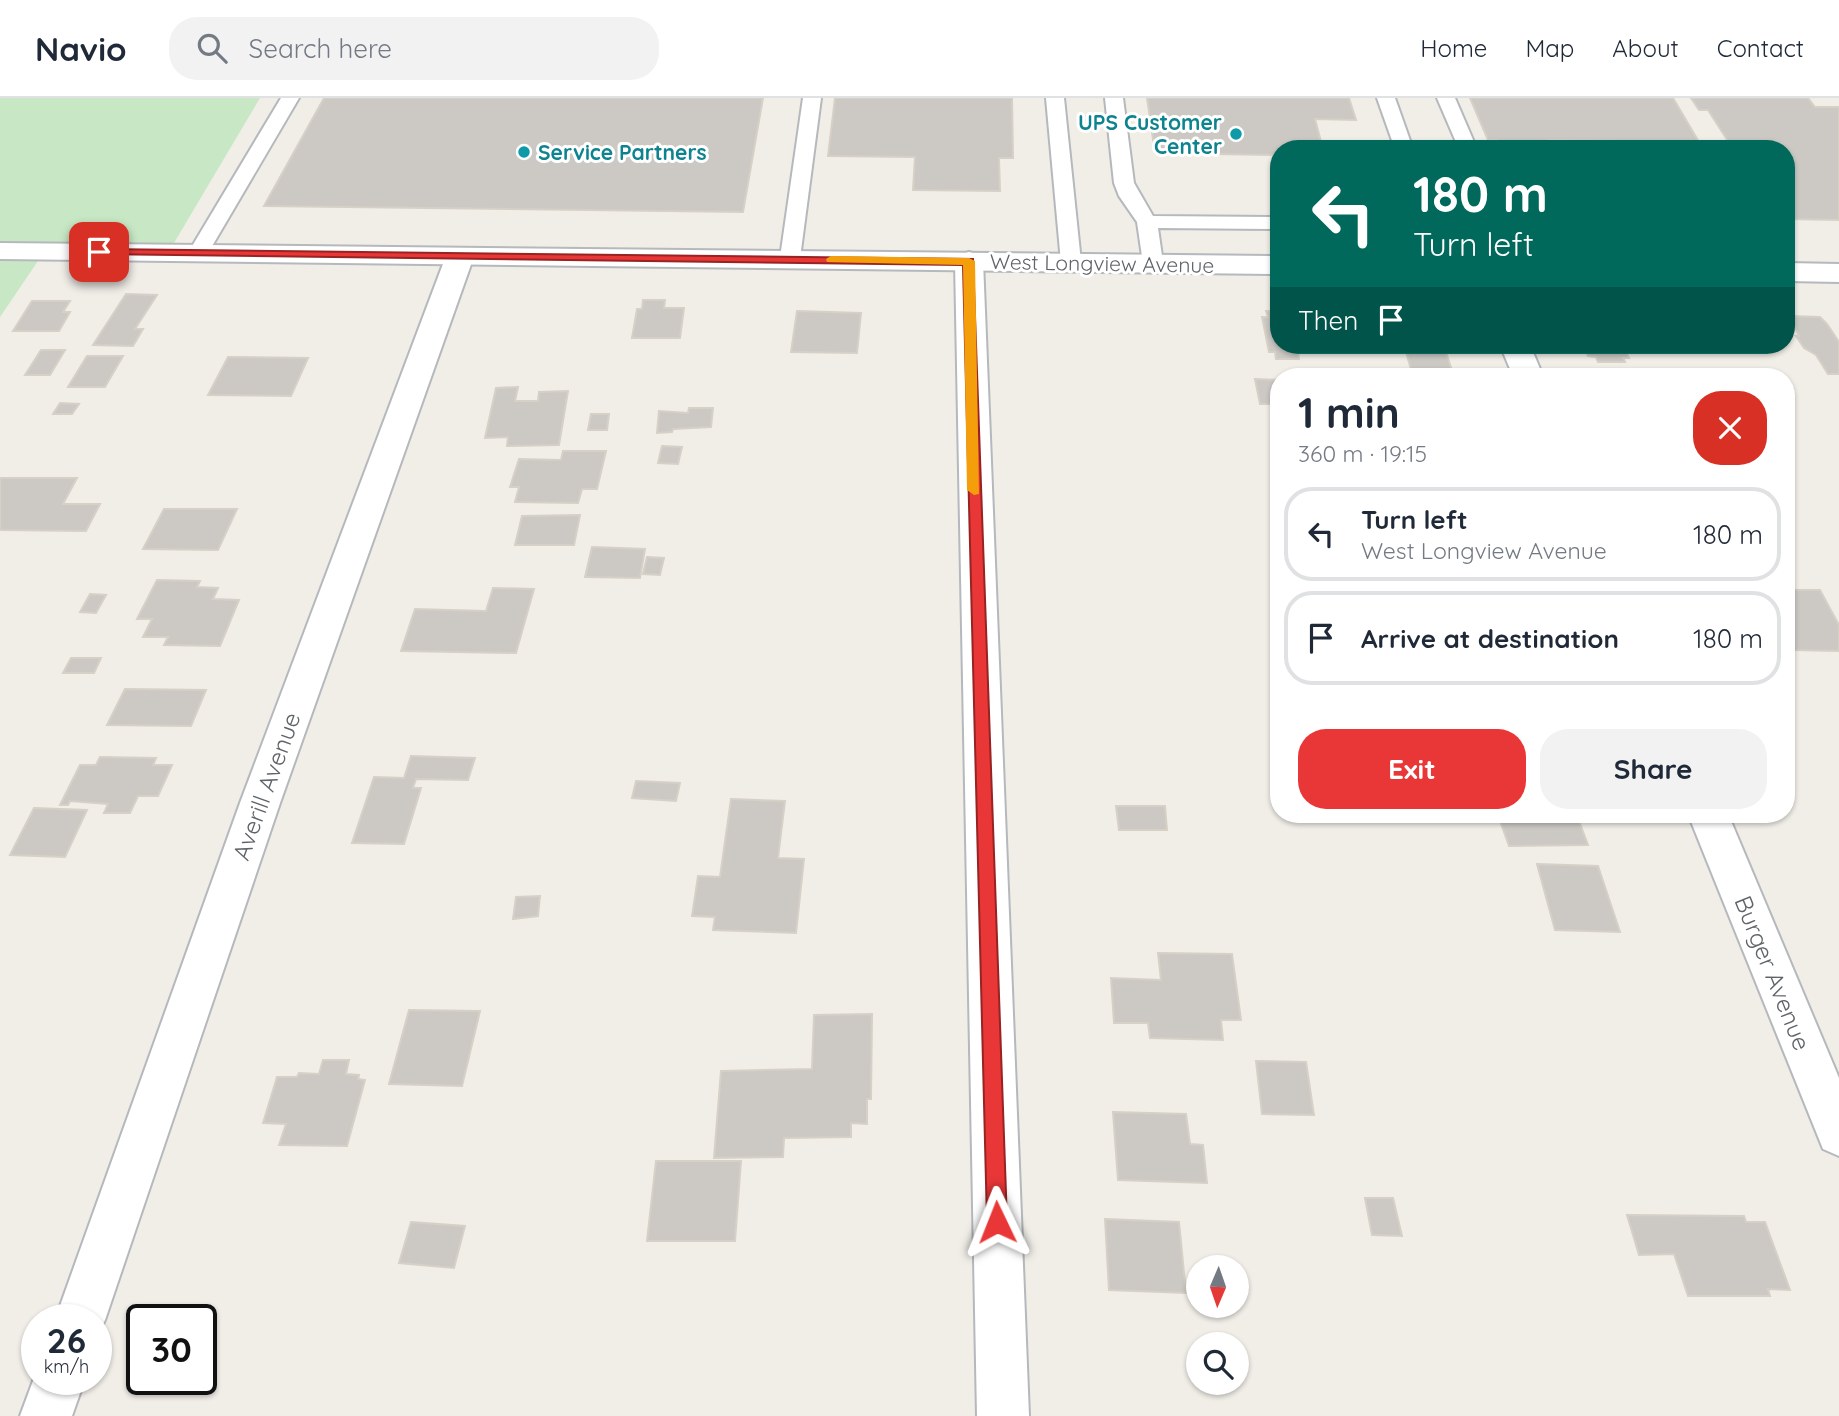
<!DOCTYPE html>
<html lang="en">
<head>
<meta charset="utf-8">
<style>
  body { margin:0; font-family:Quicksand,sans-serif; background:#f2f2f3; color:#1f2937; height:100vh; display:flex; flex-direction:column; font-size:26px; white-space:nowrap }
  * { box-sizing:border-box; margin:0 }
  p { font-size:23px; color:#747a83 }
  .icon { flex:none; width:38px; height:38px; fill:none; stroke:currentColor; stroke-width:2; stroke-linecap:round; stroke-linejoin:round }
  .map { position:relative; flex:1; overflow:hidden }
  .drawer { position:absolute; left:1270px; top:270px; width:525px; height:455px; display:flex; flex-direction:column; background:#fff; border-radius:28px; box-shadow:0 2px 5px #0004 }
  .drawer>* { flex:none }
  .hud { position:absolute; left:1270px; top:42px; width:525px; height:214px; border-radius:28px; box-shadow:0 2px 5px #0004; background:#00695c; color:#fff; overflow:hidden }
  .needle { width:46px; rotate:182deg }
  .tools { position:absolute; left:1186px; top:1157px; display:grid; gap:14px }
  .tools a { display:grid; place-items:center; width:63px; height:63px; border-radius:50%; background:#fff; box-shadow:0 2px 5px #0004; font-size:35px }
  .speed { position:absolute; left:21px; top:1206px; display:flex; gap:14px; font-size:35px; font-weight:700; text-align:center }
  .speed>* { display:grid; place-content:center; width:91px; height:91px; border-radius:50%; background:#fff; box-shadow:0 2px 5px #0004; line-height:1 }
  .speed small { font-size:18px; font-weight:400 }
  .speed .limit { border:4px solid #111; border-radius:10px; background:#fff; color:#111 }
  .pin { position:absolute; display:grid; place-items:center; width:60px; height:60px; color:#fff; margin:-30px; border-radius:14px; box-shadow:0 4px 10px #0006 }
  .me { position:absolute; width:77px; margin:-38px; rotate:358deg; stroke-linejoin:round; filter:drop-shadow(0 0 5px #0008) }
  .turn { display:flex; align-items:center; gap:24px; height:147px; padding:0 28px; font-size:32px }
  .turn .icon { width:91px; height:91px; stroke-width:2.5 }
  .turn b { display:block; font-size:49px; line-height:60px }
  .then { display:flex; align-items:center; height:66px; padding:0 28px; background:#0003; gap:14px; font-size:26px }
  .round { display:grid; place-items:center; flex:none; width:74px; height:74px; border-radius:28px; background:#f2f2f3 }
  .overview { display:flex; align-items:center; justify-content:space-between; height:119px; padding:0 28px }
  h1 { font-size:42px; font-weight:800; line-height:52px }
  .action { display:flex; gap:14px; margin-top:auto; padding:14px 28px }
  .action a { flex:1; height:80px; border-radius:28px; background:#e93636; color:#fff; font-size:28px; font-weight:800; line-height:80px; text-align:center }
  .action a+a { background:#f2f2f3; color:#1f2937 }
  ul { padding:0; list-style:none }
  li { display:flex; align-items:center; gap:21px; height:94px; margin:0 14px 10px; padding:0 14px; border:4px solid #e0e1e3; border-radius:28px }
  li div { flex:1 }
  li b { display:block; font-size:26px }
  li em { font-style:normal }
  header { display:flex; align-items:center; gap:42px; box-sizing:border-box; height:98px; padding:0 35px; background:#fff; border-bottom:2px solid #e0e1e3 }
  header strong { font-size:33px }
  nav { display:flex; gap:38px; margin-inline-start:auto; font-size:24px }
  .search { width:490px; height:63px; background:#f2f2f3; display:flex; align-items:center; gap:18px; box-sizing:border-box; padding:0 24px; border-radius:28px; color:#747a83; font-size:26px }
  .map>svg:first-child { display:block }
  .green { fill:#c8e8c5 }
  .building { fill:#ccc9c5; stroke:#d6d0c6; stroke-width:2 }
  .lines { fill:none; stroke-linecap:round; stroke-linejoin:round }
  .service-casing { stroke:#b5b8bc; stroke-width:4 }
  .minor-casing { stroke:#b5b8bc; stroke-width:4 }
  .tertiary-casing { stroke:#b5b8bc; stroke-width:4 }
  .service { fill:#fff; fill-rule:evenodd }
  .minor { fill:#fff; fill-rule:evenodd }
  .tertiary { fill:#fff; fill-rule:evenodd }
  .route { fill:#e93636; stroke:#972323; stroke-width:2 }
  .slow { fill:#f59e0b }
  .culture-dot { fill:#0f9aa8; stroke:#fff; stroke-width:2.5 }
  .labels { text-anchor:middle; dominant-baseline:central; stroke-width:6; stroke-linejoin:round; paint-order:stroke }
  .far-culture-label { font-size:21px; font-weight:bold; fill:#0d838f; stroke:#fff; text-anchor:end }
  .far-street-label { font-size:21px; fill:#5f6468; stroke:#fff }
  .street-label { font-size:24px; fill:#5f6468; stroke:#fff }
</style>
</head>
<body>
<header>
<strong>Navio</strong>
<div class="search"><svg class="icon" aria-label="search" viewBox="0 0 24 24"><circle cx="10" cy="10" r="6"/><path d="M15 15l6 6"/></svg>Search here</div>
<nav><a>Home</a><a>Map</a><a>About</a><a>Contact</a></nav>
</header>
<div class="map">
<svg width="1839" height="1318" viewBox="0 0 1839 1318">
  <rect width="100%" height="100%" fill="#f1eee8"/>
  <g class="green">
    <path d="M0 0H260L174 145 0 144Z"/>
    <path d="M0 163H38L0 219Z"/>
  </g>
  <g class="building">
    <path d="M324 0H763L743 114 264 108Z"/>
    <path d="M835 0H1012L1013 60H999L1000 93 913 92 915 59 828 58Z"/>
    <path d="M1147 0H1349L1356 22 1315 21 1323 51H1279V57L1155 55Z"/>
    <path d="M1470 0H1673L1699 44 1549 42 1553 51H1501L1497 42H1488Z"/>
    <path d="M1691 0H1808L1815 9H1839V122L1787 121V51H1733L1708 12H1699Z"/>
    <path d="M126 196 157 197 135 231H143L133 248 93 247Z"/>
    <path d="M643 202H665L664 210H684L680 240H632L637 211H642Z"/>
    <path d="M32 203H70L63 214H70L59 233H13Z"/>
    <path d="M797 213 861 215 857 255 791 254Z"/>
    <path d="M1266 213H1279V247H1311L1314 255H1298L1299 261H1276L1275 254H1269L1262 219H1268Z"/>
    <path d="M1791 218 1820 219 1827 226 1839 244V276H1828L1816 257 1804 250 1796 238H1799Z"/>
    <path d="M1400 247H1438L1440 254H1446L1453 276 1412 275 1406 254H1402Z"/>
    <path d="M1583 247H1623L1629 260H1623L1625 264H1598L1596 259 1588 258Z"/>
    <path d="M41 252H65L50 277H25Z"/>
    <path d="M87 258H123L105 289H68Z"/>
    <path d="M228 259 308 260 291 298 208 297Z"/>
    <path d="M1255 281 1279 282V306H1260Z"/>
    <path d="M518 289 515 303H538L539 294 568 293 559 347 507 348 508 339 485 340 496 290Z"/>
    <path d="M60 305 79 306 72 316H53Z"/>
    <path d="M689 310H713L711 329 673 331 672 334 657 335 659 313 688 315Z"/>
    <path d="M591 316H609L607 332H588Z"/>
    <path d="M662 348 682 349 678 366 658 365Z"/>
    <path d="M563 353H606L597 391H582L578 405 515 404 519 389H510L519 361 561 362Z"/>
    <path d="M0 380H77L63 406H100L86 433 0 432Z"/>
    <path d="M164 411H237L218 452 143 451Z"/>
    <path d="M580 417 574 447H515L522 418Z"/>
    <path d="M592 449 645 451 640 480 585 479Z"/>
    <path d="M647 459 664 460 660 477 643 476Z"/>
    <path d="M157 482 200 483 197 489 218 490 213 501 239 502 220 548 164 547 168 539H143L152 521H137Z"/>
    <path d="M493 490 534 491 516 555 401 553 415 511 486 513Z"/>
    <path d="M1787 492H1820L1839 527V553L1793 552 1787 540Z"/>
    <path d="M90 496 106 497 96 515 80 514Z"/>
    <path d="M71 560H101L94 575H63Z"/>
    <path d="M125 591 206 592 191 628 107 627Z"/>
    <path d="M411 658 475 660 468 682 416 681 413 690H421L404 746 352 745 374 679 404 680Z"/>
    <path d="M100 659 156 660 153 667H172L158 698H138L130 715H104L108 706 70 703 68 707H60L80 667H96Z"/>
    <path d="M636 683 680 685 676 703 632 700Z"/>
    <path d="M731 701 785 703 778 760 804 761 796 835 713 832 715 819 692 818 698 778 720 779Z"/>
    <path d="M1116 708H1165L1167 732H1119Z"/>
    <path d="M34 710 87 712 65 759 10 757Z"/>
    <path d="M1524 716H1600L1603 723H1579L1588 747 1509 748 1499 720H1525Z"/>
    <path d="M1537 766 1598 768 1620 834 1555 832Z"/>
    <path d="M540 798 538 818 513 821 516 799Z"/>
    <path d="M1158 855 1232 856 1241 922H1221L1223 942 1150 940 1148 925H1114L1111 880 1161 882Z"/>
    <path d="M409 912 480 913 462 988 389 986Z"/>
    <path d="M872 916 871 1001H867V1026L851 1025V1039L784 1040 783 1059 714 1060 721 973 812 971 814 917Z"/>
    <path d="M323 962H349L346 976 359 977 358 981 365 982 347 1048 279 1047 286 1026 263 1025 277 979H297L299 975 319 976Z"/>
    <path d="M1256 963 1306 964 1314 1017 1262 1016Z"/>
    <path d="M1113 1014 1186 1016 1190 1046 1203 1047 1207 1085 1118 1082Z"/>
    <path d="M656 1063H741L735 1143H647Z"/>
    <path d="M1365 1100H1393L1402 1138 1372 1137Z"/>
    <path d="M1627 1117 1744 1118 1746 1124H1765L1790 1192 1768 1191 1770 1198H1688L1674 1156 1639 1157Z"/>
    <path d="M1105 1121 1179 1124 1186 1195 1109 1192Z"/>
    <path d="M411 1124 465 1128 454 1170 399 1165Z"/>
  </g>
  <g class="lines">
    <defs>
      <g id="service">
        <path d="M281 0H299L208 155 205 159H191L188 155Z"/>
        <path d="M803 0H821L800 160 797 164H783L780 160Z"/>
        <path d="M1046 0H1064L1081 164 1078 168H1064L1061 164Z"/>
        <path d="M1105 0H1123L1134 85 1153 118 1279 119V131L1158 130 1163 165 1160 169H1146L1143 165 1137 124 1119 98 1114 85Z"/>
        <path d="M1377 0H1395L1413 51H1395Z"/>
        <path d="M1437 0H1455L1477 51H1459Z"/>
      </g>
      <g id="minor">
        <path d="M460 150 470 152 474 158 280 705 105 1222 96 1241V1222H55L240 705 446 158 450 152Z"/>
        <path d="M969 154 979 157 983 163 1029 1318H977L955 163 959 157Z"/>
        <path d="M1500 247H1530L1543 278H1513Z"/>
        <path d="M1688 716H1728L1839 980V1058L1823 1051Z"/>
        <path d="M37 1272V1281H85L72 1318H20Z"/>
      </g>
      <g id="tertiary">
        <path d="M0 145 1279 158V176L0 161Z"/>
        <path d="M1787 165 1839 166V184L1787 183Z"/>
      </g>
    </defs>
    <use href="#service" class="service-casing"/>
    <use href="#minor" class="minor-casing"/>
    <use href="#tertiary" class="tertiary-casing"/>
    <use href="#service" class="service"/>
    <use href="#minor" class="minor"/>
    <use href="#tertiary" class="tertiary"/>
  </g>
  <path class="route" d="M99 151 973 161 1007 1124 1004 1131 997 1134 990 1131 987 1124 963 167 95 156V152Z"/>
  <path class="slow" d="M831 158 969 160 975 163 979 396 974 397 967 392 963 167 827 164 826 161Z"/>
  <g class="culture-dot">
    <circle cx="1236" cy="36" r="7"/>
    <circle cx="524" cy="54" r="7"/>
  </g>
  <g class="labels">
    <g class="far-culture-label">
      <text x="1222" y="24">UPS Customer<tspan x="1222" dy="24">Center</tspan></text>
      <text x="538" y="54" text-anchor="start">Service Partners</text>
    </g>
    <g class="far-street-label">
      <text transform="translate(1102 165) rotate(1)">West Longview Avenue</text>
    </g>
    <g class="street-label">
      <text transform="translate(266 688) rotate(-70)">Averill Avenue</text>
      <text transform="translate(1773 875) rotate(68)">Burger Avenue</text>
    </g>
  </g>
</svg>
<div class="tools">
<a><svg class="needle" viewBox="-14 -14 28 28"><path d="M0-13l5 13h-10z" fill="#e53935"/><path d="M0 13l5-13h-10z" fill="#747a83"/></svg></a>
<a><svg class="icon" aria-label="search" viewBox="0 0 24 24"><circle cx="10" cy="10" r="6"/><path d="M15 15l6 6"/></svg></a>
</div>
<div class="speed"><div>26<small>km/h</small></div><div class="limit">30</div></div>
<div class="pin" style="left:99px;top:154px;background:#d93025"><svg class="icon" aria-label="arrive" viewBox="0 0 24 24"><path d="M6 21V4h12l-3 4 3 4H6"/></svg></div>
<svg class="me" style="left:997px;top:1124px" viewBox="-20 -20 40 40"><path d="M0-17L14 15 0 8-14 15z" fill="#e93636" stroke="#fff" stroke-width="4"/></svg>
<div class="hud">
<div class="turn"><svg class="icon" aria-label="left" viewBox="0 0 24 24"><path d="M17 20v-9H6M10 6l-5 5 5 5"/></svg><div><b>180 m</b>Turn left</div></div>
<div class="then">Then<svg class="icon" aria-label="arrive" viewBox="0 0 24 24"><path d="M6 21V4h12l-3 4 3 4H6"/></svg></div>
</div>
<section class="drawer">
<div class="overview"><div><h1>1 min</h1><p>360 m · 19:15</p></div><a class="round" style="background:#d93025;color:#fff"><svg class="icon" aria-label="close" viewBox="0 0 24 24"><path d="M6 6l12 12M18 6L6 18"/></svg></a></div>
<ul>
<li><svg class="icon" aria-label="left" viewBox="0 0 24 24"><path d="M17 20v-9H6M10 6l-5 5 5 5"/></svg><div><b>Turn left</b><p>West Longview Avenue</p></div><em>180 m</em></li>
<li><svg class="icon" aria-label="arrive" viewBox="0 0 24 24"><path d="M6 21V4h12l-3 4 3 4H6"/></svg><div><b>Arrive at destination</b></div><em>180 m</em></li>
</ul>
<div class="action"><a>Exit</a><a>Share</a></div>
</section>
</div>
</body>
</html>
